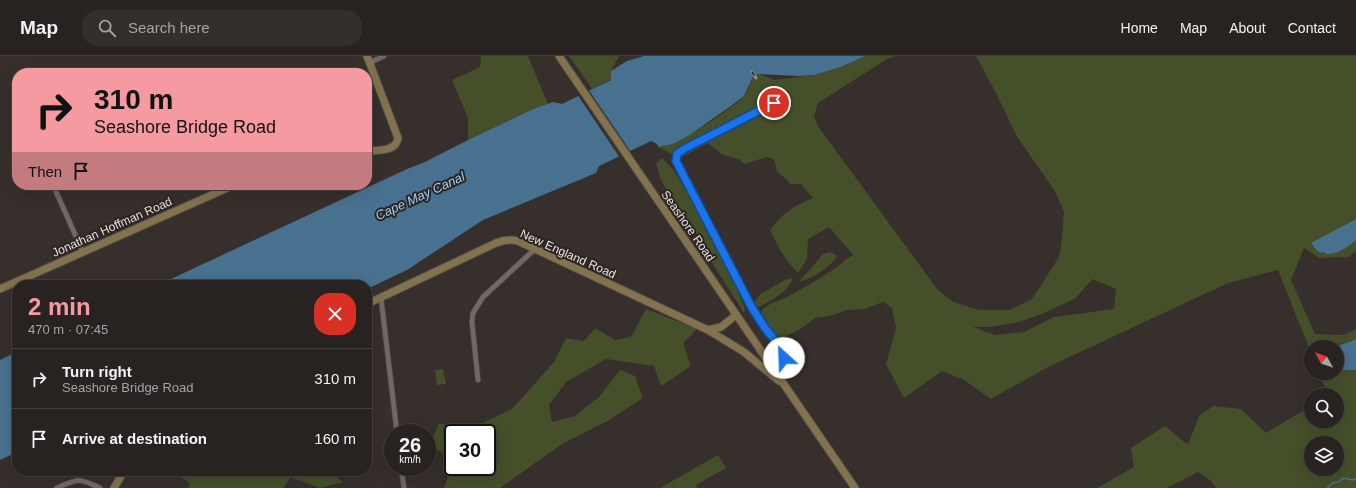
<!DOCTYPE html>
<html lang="en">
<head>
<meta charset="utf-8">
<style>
  body { margin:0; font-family:Helvetica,sans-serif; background:#342f2d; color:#f1f3f6; height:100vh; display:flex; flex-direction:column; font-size:15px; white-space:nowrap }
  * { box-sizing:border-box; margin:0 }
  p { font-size:13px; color:#a5a4a5 }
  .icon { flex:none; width:22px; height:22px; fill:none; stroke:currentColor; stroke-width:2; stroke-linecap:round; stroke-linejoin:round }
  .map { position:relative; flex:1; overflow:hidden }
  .panel { position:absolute; left:12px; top:224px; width:360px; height:196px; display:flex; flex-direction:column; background:#282320; border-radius:16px; box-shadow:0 4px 16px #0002,0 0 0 1px #44403e }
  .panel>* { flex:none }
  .top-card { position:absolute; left:12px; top:12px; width:360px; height:122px; border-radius:16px; box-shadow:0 4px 16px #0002,0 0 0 1px #44403e; background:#f49aa0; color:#111; overflow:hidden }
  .needle { width:26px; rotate:310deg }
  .tools { position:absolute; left:1304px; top:284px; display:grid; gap:8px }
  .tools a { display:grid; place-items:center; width:40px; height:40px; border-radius:50%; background:#282320; box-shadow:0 4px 16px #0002,0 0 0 1px #44403e; font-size:20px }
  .speed { position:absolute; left:384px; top:368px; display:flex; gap:8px; font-size:20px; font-weight:700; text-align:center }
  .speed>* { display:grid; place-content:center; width:52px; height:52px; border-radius:50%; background:#282320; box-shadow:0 4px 16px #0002,0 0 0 1px #44403e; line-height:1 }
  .speed small { font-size:10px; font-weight:400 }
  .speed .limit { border:2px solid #111; border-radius:6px; background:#fff; color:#111 }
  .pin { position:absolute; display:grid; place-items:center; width:34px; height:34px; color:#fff; margin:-17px; border:2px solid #fff; border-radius:50%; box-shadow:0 1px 4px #0007 }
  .me { position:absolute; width:44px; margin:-22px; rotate:335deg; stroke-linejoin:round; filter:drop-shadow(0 0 3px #0008) }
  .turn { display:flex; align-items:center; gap:14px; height:84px; padding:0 16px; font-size:18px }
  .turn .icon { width:52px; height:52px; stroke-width:2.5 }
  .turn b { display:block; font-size:28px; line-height:34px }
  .then { display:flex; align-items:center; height:38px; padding:0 16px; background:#0003; gap:8px; font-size:15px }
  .round { display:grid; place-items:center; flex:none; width:42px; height:42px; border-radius:16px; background:#342f2d }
  .summary { display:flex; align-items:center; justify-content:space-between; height:68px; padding:0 16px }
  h1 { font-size:24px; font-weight:600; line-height:30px; color:#f49aa0 }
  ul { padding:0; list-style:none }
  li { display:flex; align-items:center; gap:12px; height:60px; padding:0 16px; border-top:1px solid #44403e }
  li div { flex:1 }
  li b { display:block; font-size:15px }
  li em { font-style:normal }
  header { display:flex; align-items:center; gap:24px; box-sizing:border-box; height:56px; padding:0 20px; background:#282320; border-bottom:1px solid #44403e }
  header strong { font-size:19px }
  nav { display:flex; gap:22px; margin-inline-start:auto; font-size:14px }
  .search { width:280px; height:36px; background:#342f2d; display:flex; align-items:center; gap:10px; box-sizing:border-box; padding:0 14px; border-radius:16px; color:#a5a4a5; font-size:15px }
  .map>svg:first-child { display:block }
  .green { fill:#454f29; fill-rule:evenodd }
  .water { fill:#48718f }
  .pier { fill:#362f2b }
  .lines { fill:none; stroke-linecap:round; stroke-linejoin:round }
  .stream { stroke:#48718f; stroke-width:1.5 }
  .street-casing { stroke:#524c48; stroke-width:6 }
  .secondary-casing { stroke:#524c48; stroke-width:9 }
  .street { stroke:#716965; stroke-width:4.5 }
  .secondary { stroke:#82724e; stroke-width:7 }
  .rail-casing { stroke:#948e8b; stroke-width:3 }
  .rail { stroke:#2c2521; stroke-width:1.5; stroke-dasharray:4.5; stroke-linecap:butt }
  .route-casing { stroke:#114b97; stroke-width:10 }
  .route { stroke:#1a73e8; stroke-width:7 }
  .labels { text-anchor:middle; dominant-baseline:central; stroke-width:4; stroke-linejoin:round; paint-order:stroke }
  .street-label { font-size:12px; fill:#e7e2df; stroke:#2c2521 }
  .water-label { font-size:13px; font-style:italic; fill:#9bd0f6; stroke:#2c2521 }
</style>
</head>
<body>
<header>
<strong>Map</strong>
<div class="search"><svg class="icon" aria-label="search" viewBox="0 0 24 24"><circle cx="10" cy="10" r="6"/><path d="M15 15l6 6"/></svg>Search here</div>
<nav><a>Home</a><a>Map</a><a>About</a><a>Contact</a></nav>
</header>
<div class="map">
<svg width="1356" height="432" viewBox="0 0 1356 432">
  <rect width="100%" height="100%" fill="#362f2b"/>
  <g class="green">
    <path d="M481 0H528L548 48 533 53 468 84V62L452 24 480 11Z"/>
    <path d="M569 0H619L611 15V23L592 33Z"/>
    <path d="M865 0H895L887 3 818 47 814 61 818 70 937 233 953 246 979 254H1009L1032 243 1059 201 1062 182 1064 156 1056 137 1016 79 997 39 976 0H1356V163L1311 188 1316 194 1319 197 1356 184V195L1349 201 1319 202 1304 192 1291 224 1315 278 1344 279 1356 273V283L1352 286 1342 287 1336 291H1311V297L1278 214 1228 227 1048 311 991 343 964 324 942 315 904 342 886 308 896 272 892 252 883 246 864 253 847 254 830 260 815 262 805 270 778 285 772 276 761 256C765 248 777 246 785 242 800 234 816 225 831 215 839 210 845 203 853 199L829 171 808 183 807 203 798 217C785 204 778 191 770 174 784 156 792 151 813 142L801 128H790L786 123 777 116 774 103 767 101 745 108 740 104 721 98 708 87 680 102 658 91C663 90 668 89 673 88 683 84 739 48 744 40 751 30 746 25 759 18L774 24 814 19 841 11ZM1092 223 1116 233 1114 253 1054 261 1024 276 995 279 973 271H990L1019 266 1044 257 1076 242Z"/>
    <path d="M662 102 674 114 686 135 724 207 737 229 738 236 745 252 744 257 742 255V254L714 210 696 177 684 164 674 147 661 124 656 107Z"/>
    <path d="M830 196 837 200C830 212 812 222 799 226L823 198Z"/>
    <path d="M787 223H792V225C785 238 770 245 757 252L753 248 760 238Z"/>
    <path d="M646 253 697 273 683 287 691 310 661 330 654 310 606 303 566 326 549 349 552 366 575 360 599 341 620 314 635 320 643 342 609 364 562 388 500 432H444L452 410 441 396 430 389 439 367 466 375 512 353 554 306 566 282 584 285 595 272 615 284 631 281ZM453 377H487V411H453Z"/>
    <path d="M1337 307C1344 316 1345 316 1356 314V432H1216L1211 425 1198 416 1167 432H1097L1134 411 1131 392 1165 370 1188 389 1199 360 1213 350 1241 353 1266 377 1311 350V365H1337V339H1328L1319 317H1337ZM1311 387H1337V413H1311Z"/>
    <path d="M443 313 446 328 437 329 435 314Z"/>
    <path d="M718 399 726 412 696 429 697 432H660Z"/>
    <path d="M172 415H328L343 426 320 432 290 421 284 432H188L190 427Z"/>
  </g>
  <g class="water">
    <path d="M644 0H865L841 11 814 19 798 20 759 18 752 22 744 40 731 50 688 80 673 88 658 91 657 88 651 85 599 110 596 117 483 164 407 214 367 233V229H158L407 113 425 106 468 84 533 53 553 46 562 48 611 24V15L627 5Z"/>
    <path d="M1356 163V184C1348 191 1337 199 1326 198L1324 196 1320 197 1316 194 1311 187Z"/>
    <path d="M1356 283V314C1335 317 1337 308 1337 291H1336C1342 287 1349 287 1356 283Z"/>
    <path d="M17 296V396L0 404V304Z"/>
  </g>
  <path class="pier" d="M588 33 631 96 620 102 577 38Z"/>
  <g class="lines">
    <path class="stream" d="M1327 432 1333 427 1339 426 1343 422 1352 424 1356 423"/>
    <defs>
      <g id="street">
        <path d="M369 7 384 0"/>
        <path d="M53 129 83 196"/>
        <path d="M381 242 397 377"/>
        <path d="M772 310C780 306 784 306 785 297L765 272 753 252 676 105 677 97 684 93 774 47"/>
        <path d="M478 324 472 266 473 257 483 241 535 193"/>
        <path d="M401 411 404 432"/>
        <path d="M57 432C78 422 80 422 100 432"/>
      </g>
      <g id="secondary">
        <path d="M367 0 398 82C396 96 378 94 367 95"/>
        <path d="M559 0 855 432"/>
        <path d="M0 233 234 129"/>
        <path d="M367 248 496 187C503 184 510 183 518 185L708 274 744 296 779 325"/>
        <path d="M708 274 721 271 736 259"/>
        <path d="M114 432 124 415"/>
      </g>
    </defs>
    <use href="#street" class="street-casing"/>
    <use href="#secondary" class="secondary-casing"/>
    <use href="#street" class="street"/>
    <use href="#secondary" class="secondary"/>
    <defs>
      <path id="rail" d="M752 16 756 22"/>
    </defs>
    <use href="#rail" class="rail-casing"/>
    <use href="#rail" class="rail"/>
  </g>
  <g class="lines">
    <defs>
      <path id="route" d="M774 47 684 93 677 98 676 105 752 252 765 272 785 297 784 302"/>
    </defs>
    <use href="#route" class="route-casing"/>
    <use href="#route" class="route"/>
  </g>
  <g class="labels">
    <g class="street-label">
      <text transform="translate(688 170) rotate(55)">Seashore Road</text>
      <text transform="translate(112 171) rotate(-24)">Jonathan Hoffman Road</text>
      <text transform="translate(568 198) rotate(24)">New England Road</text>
    </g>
    <g class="water-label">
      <text transform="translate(420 140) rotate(-25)">Cape May Canal</text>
    </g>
  </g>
</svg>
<div class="tools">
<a><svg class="needle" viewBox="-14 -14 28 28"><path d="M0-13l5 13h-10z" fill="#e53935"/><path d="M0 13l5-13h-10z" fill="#a5a4a5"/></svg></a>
<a><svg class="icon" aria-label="search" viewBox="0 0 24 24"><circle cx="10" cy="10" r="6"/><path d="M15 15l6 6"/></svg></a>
<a><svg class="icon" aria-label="layers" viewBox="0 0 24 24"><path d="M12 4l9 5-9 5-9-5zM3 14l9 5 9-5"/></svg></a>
</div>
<div class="speed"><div>26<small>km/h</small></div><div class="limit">30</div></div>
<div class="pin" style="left:774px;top:47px;background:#d93025"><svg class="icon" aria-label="arrive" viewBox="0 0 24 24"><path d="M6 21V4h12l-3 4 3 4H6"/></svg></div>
<svg class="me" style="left:784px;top:302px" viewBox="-20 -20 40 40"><circle r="19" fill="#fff"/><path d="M0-13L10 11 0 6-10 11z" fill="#1a73e8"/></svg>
<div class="top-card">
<div class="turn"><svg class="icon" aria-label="right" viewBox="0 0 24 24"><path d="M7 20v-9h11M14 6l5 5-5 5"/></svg><div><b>310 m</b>Seashore Bridge Road</div></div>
<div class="then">Then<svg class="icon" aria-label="arrive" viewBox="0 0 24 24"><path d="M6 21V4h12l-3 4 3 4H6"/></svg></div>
</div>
<section class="panel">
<div class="summary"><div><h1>2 min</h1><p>470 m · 07:45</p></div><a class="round" style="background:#d93025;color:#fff"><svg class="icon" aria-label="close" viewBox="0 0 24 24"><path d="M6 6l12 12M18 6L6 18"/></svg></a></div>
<ul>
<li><svg class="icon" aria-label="right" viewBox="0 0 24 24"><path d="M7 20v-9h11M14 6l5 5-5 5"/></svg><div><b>Turn right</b><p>Seashore Bridge Road</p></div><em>310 m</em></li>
<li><svg class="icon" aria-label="arrive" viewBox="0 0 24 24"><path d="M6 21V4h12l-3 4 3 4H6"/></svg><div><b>Arrive at destination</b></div><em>160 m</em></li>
</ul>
</section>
</div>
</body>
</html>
